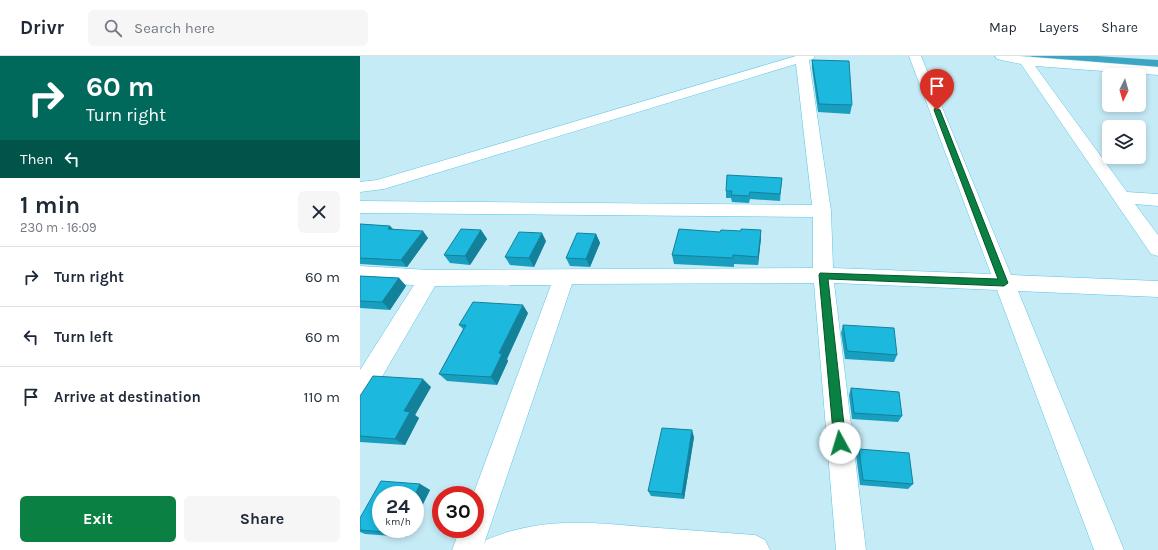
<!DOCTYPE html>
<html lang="en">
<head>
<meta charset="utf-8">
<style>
  body { margin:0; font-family:Karla,sans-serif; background:#f6f6f7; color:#1f2937; height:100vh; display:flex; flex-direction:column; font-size:15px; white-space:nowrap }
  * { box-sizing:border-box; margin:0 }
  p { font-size:13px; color:#747a83 }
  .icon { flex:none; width:22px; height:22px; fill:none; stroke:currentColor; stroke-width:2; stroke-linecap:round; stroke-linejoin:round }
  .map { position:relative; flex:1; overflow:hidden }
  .sheet { display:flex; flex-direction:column; background:#fff; width:360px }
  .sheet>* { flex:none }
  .top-card { background:#00695c; color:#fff; overflow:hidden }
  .needle { width:26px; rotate:185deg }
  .buttons { position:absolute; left:742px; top:12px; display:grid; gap:8px }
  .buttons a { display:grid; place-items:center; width:44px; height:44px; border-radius:6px; background:#fff; box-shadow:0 2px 6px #0003; font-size:20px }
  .speed { position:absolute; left:12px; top:430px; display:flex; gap:8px; font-size:20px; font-weight:700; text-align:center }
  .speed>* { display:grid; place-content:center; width:52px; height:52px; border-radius:50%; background:#fff; box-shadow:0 2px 6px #0003; line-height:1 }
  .speed small { font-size:10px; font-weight:400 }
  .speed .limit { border:6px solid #d22; background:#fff; color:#111 }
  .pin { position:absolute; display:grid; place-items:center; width:34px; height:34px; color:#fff; margin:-41px -17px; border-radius:50% 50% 50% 0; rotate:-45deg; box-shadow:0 0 4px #0007 }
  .pin .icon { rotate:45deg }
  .me { position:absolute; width:44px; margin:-22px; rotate:354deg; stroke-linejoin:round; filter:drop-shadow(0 0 3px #0008) }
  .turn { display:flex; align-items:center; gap:14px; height:84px; padding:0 20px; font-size:18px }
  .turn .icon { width:52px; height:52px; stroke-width:2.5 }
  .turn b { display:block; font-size:28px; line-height:34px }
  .then { display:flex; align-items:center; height:38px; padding:0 20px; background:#0003; gap:8px; font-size:15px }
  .round { display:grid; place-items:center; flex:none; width:42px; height:42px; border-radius:6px; background:#f6f6f7 }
  .summary { display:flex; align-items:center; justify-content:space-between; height:68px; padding:0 20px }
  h1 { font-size:24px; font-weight:700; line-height:30px }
  .action { display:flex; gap:8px; margin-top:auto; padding:8px 20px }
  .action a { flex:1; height:46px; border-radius:6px; background:#0b8043; color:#fff; font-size:16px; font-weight:700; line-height:46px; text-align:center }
  .action a+a { background:#f6f6f7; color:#1f2937 }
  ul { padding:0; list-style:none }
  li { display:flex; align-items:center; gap:12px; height:60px; padding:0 20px; border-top:1px solid #e0e1e3 }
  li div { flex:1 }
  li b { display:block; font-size:15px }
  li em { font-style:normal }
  header { display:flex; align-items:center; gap:24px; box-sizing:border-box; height:56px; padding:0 20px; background:#fff; border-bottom:1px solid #e0e1e3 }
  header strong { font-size:19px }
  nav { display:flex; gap:22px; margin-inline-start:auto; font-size:14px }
  .search { width:280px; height:36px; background:#f6f6f7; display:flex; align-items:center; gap:10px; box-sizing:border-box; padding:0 14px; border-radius:6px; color:#747a83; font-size:15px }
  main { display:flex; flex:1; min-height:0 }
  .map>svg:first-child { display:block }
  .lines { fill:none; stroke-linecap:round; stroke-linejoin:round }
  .canal { fill:#3da5c2; fill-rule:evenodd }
  .street-casing { stroke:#5cc5e4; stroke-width:1 }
  .street { fill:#fff; fill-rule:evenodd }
  .wall { fill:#189ebf }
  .shaded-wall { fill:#14819b }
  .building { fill:#1cb8de; stroke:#14819b }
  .route { fill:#0b8043; stroke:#07532c }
</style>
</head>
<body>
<header>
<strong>Drivr</strong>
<div class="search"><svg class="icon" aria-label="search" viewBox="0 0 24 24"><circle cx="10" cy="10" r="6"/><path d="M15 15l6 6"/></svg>Search here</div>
<nav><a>Map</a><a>Layers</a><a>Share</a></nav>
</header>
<main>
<section class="sheet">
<div class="top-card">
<div class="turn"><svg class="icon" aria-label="right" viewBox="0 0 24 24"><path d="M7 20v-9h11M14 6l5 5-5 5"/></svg><div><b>60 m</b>Turn right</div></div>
<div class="then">Then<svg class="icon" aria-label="left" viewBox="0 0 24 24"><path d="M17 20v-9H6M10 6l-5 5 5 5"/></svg></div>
</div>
<div class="summary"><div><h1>1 min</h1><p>230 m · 16:09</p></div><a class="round"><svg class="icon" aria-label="close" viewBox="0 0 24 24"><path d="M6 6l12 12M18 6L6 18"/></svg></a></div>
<ul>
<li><svg class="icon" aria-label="right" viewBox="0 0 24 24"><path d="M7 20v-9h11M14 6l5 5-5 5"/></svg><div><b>Turn right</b></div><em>60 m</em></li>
<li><svg class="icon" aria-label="left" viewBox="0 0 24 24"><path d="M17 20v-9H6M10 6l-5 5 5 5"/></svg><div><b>Turn left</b></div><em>60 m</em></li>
<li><svg class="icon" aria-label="arrive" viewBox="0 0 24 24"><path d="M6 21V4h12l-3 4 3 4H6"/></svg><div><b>Arrive at destination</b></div><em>110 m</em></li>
</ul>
<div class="action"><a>Exit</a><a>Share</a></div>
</section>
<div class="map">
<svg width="798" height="494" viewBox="0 0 798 494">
  <rect width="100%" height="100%" fill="#c5ebf7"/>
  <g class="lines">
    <path class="canal" d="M671 0H737L798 4V12L678 4 673 3Z"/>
    <defs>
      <g id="street">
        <path d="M436 0H455L453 3 449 4 471 155 473 212 631 218 549 0H561L651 219 798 225V241L658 235 764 494H734L637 234 474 227 506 494H476L454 227 212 228 124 488 126 484C181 461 227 466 285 471 322 474 358 476 395 479L405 484 410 494H92L100 473H115V439H113L191 229 75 230 9 343 0 346V314L54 229 0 226V210L69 214 453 212V161L0 157V145L452 149 436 8 24 133 0 136V126L17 124Z"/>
        <path d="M635 0H659L798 11V19L675 10 767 136 798 138V150L775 148 798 179V200L791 198 661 8 637 3Z"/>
      </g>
    </defs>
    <use href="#street" class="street-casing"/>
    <use href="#street" class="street"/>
  </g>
  <g class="wall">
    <path d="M452 4 492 49 490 58 458 56 452 12Z"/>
    <path d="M422 122 420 145 390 143 389 147 372 146 371 142H366V135Z"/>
    <path d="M0 168 30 170 33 173 68 182 47 211 0 208Z"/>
    <path d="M121 174 127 183 110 209 90 207 84 199Z"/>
    <path d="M236 178 240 187 230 211 210 210 206 202Z"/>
    <path d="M401 182 398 209 374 208V211L314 208 312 199Z"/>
    <path d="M186 185 174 211 150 209 145 201Z"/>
    <path d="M0 220 39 222 46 230 30 254 0 252Z"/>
    <path d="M168 257 147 303 148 305 137 329 87 325 79 318 103 273 99 269Z"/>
    <path d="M483 269 537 299 534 306 485 303 481 277Z"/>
    <path d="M71 331 55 359 59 362 45 389 0 386V340Z"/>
    <path d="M491 332 542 360 538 366 492 363 489 339Z"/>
    <path d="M334 381 324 443 291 440 288 435Z"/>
    <path d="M499 393 553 428 548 433 500 429 496 399Z"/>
    <path d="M60 428 70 434 55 464V439L50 473 46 481 5 478 0 476V462Z"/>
  </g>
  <g class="shaded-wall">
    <path d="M30 170 36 177 28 173Z"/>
    <path d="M121 174 127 183 110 209 105 200Z"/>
    <path d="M401 174V182L398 209V201Z"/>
    <path d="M63 175 68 182 47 211 41 204Z"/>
    <path d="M182 177 186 185 174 211 169 202Z"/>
    <path d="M236 178 240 187 230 211 226 203Z"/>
    <path d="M39 222 46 230 30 254 22 246Z"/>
    <path d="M163 249 168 257 147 303 148 305 137 329 131 321 139 297Z"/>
    <path d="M63 323 71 331 55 359 59 362 45 389 35 383 44 355Z"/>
    <path d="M332 374 334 381 324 443 322 438Z"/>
    <path d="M60 428 70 434 55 464V439Z"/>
    <path d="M38 473H50L46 481 36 477Z"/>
  </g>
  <g class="building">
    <path d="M452 4 489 5 492 49 459 48Z"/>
    <path d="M367 119 422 122 420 138 390 136 389 140 371 139 372 135H366Z"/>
    <path d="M0 168 30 170 28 173 63 175 41 204 0 202Z"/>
    <path d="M101 173 121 174 105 200 84 199Z"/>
    <path d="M319 173 360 176 361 174 381 175V173L401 174 398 201 373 199V202L312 199Z"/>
    <path d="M159 176 182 177 169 202 145 201Z"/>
    <path d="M217 177 236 178 226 203 206 202Z"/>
    <path d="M0 220 39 222 22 246 0 245Z"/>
    <path d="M113 246 163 249 139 297 142 298 131 321 79 318 106 269H99Z"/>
    <path d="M483 269 534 272 537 299 487 295Z"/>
    <path d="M13 320 63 323 44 355 50 356 35 383 0 380V340Z"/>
    <path d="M491 332 539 336 542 360 494 357Z"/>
    <path d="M302 372 332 374 322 438 288 435Z"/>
    <path d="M499 393 549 397 553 428 503 424Z"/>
    <path d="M21 425 60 428 55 439H21V473H38L36 477 0 474V462Z"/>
  </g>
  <path class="route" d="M575 52 580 54 648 227 644 230 468 223 486 387 484 391 480 393 476 391 474 387 459 219 460 217 638 223 574 54Z"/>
</svg>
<div class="buttons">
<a><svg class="needle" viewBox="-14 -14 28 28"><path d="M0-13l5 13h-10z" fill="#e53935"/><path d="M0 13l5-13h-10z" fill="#747a83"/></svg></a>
<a><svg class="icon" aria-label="layers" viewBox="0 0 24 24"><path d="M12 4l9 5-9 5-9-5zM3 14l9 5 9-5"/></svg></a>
</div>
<div class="speed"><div>24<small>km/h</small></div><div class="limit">30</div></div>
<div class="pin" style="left:577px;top:54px;background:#d93025"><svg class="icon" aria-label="arrive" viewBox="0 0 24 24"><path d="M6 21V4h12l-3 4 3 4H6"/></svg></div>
<svg class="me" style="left:480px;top:387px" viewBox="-20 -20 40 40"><circle r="19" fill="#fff"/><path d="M0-13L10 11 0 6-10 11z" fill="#0b8043"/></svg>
</div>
</main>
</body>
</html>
